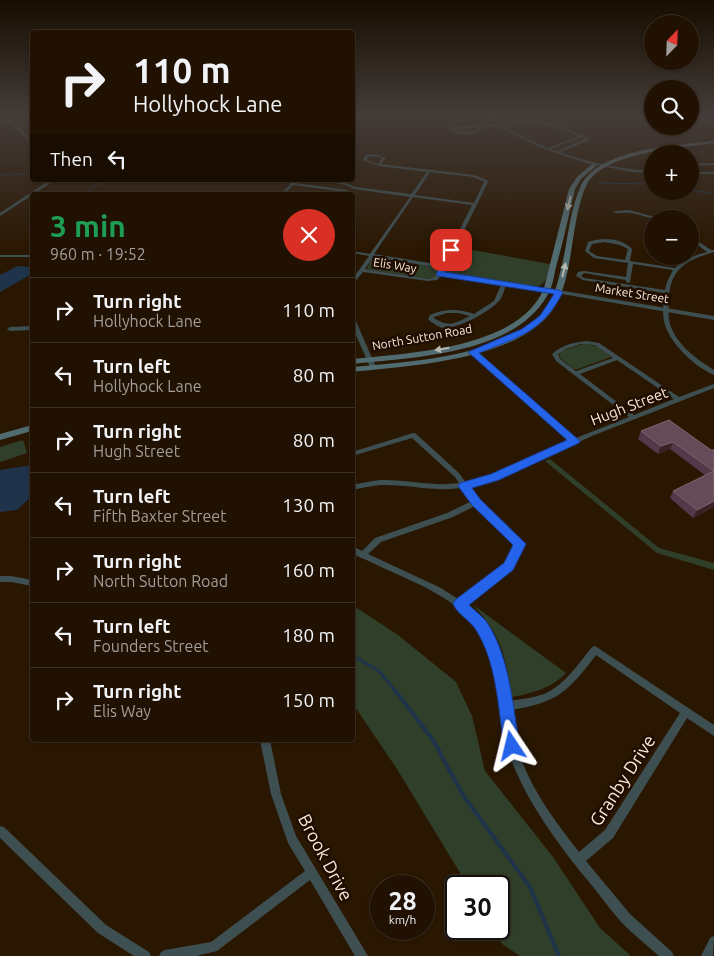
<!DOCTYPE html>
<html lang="en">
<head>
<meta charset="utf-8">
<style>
  body { margin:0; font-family:Ubuntu,sans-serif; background:#2d1f11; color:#f1f3f6; height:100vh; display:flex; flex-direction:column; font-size:19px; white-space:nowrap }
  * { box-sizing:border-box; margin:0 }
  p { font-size:16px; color:#a29d99 }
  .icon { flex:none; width:28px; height:28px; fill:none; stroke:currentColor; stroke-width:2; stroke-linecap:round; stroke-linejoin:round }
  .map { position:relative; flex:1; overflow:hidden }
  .side { position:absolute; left:30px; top:192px; width:325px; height:550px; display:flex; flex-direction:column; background:#201102; border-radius:5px; box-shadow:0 1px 4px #0004,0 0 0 1px #3d3124 }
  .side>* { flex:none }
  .hud { position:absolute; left:30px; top:30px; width:325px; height:152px; border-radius:5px; box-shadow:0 1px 4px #0004,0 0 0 1px #3d3124; background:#201102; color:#f1f3f6; overflow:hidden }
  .needle { width:32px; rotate:23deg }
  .buttons { position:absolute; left:644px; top:15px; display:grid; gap:10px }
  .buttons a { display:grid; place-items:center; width:55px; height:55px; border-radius:50%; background:#201102; box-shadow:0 1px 4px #0004,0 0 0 1px #3d3124; font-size:25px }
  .speed { position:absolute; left:370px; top:875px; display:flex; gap:10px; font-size:25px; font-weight:700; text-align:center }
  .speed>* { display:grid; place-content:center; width:65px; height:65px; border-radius:50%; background:#201102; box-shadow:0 1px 4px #0004,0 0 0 1px #3d3124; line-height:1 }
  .speed small { font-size:12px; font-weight:400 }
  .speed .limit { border:2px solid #111; border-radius:8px; background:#fff; color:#111 }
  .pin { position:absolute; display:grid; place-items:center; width:42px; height:42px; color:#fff; margin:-21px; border-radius:10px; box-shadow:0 2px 8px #0006 }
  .me { position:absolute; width:55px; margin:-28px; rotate:350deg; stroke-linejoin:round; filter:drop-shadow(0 0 4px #0008) }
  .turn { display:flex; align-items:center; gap:18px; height:105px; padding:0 20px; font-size:22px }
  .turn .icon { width:65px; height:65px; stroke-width:2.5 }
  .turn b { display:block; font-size:35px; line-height:42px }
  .then { display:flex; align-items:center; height:48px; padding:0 20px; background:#0003; gap:10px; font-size:19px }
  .round { display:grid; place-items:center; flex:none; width:52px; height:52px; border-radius:26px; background:#2d1f11 }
  .overview { display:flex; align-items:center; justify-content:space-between; height:85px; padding:0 20px }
  h1 { font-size:30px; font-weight:700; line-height:38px; color:#1e9e55 }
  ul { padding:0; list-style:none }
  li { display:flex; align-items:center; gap:15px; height:65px; padding:0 20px; border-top:1px solid #3d3124 }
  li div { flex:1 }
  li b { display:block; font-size:19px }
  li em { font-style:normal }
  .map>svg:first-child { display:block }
  .green { fill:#303f2a }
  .water { fill:#1f334a }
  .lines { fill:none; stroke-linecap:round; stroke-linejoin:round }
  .stream-far2 { stroke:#1f334a; stroke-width:1 }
  .stream-far1 { stroke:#1f334a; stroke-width:3 }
  .stream { stroke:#1f334a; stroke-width:4 }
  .minor { fill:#3e4f52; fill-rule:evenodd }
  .tertiary { fill:#3e4f52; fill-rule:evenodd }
  .secondary { fill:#516c70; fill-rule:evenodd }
  .wall { fill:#523848 }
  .shaded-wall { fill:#3b2325 }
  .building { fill:#644b58; stroke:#7b646d }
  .oneway { fill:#b5b8b1 }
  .route { fill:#2563eb; stroke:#184099 }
  .labels { text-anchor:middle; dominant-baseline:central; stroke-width:5; stroke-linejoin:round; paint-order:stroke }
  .far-street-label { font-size:12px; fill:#f8eadd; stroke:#200d00 }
  .street-label { font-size:15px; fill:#f8eadd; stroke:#200d00 }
  .near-street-label { font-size:18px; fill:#f8eadd; stroke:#200d00 }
</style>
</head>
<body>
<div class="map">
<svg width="714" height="956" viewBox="0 0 714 956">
  <rect width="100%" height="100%" fill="#2a1702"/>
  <g class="green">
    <path d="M456 247 550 264C547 276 547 286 533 287L445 273 444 270Z"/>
    <path d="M375 258 436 267 439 270 435 277 427 279 367 269 371 259Z"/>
    <path d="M583 344 597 346 611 357 578 369H574L560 358 559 354 562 351Z"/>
    <path d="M23 440 27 453 0 462V447Z"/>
    <path d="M550 459 659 548 714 563V570L657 553 545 461Z"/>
    <path d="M472 604 566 673C552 688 531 694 511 697 506 656 502 635 472 604Z"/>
    <path d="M357 608 398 635 456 682 472 716 485 771 553 857 600 928 631 956H520L502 944 493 929H499V886H468L397 769 353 704 352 616Z"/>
  </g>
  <g class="water">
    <path d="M17 266 32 267V274L0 292V275Z"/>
    <path d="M32 465V496L17 510 0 512V470Z"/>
  </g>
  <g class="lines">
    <g class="stream-far2">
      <path d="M0 175 32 174"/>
      <path d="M598 183 652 184"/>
      <path d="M690 190 714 194"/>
      <path d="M82 195 104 180"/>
    </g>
    <path class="stream-far1" d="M352 655 379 671 395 690"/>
    <path class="stream" d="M394 689 433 740 463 795 530 887 559 956"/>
    <g class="minor">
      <path d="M485 116H488L499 124 534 121 553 124 589 138 588 141 560 152C590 163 621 169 652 171V173L632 172 586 163 542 148 521 138 498 126 483 127C476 137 458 136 448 130L452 127 496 124ZM534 123 552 126 579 136 548 148 523 137 502 125ZM480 127C472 133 462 133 452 130ZM582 137 585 139 557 151 551 149Z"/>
      <path d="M693 116H697L714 122V124Z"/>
      <path d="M0 119 11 120 32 141V143H31L11 124 0 126V124L10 122 0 121Z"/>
      <path d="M375 154 386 158 381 164 474 175 487 180 488 182 443 273 546 289 548 290V291L506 285C504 291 502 299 497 303 487 313 457 329 443 328 438 327 433 323 429 320L428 319 430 315C445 308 459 309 474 314L494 301 501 285 441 276 437 280 428 281 363 272 352 285V280L369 256 352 253V251L370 254 410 197 354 189 346 185 320 180C332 180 344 181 355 187L411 194 427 172 379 166 363 160 366 155ZM375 156 382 158 378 164 367 160 368 157ZM430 172 473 177 483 181 484 182 474 203 415 195ZM413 197 472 205 442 265 374 254ZM373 257 441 268C437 274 435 278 428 279L365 269ZM447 313H458L470 316C455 323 449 328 434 318V317Z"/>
      <path d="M714 163V165L690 166V164Z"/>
      <rect x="690" y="172" width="24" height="2"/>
      <path d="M50 180H55L0 216V213Z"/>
      <path d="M295 180H299L296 183 347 190 349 191 347 192 293 185 283 195H279L290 185V183Z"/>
      <path d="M629 210 659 218 660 219C649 219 640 214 630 213 624 212 618 214 613 212L615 211Z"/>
      <path d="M690 236 711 250H714V252C688 260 671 267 669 297 669 305 668 312 669 320 673 342 696 359 714 370V375C695 367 668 342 664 321 662 312 664 302 664 293L583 280 576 276 578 272 584 271 626 277 628 263 594 258 585 251 588 242C603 237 621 238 632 249L630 261 675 268C684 259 695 255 707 252L690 239ZM605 242 620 245 628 249 625 260 597 256 589 251 592 244ZM633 264 673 270 667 282 665 290 584 278 581 276 584 273 626 280V282L628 283 630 282Z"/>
      <rect x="0" y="255" width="32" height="2"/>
      <path d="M352 318 355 319 376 367 375 368H371L370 367 352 326Z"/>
      <path d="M32 326V330L10 331 7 329 10 327Z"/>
      <path d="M587 341 599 343 679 397 714 384V388L592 436 509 474 469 487 479 500 524 544 511 569 466 604C496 628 504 665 509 701 521 699 533 698 544 694 565 685 578 664 592 647L595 646 714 725V736L687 718 613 838 586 861 630 914 672 952 674 956H659C647 945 634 935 622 923 607 906 594 887 579 870 554 838 530 805 514 767 503 740 502 711 497 682 495 667 491 652 484 639 465 603 425 587 390 571 380 567 370 561 359 557L352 553V546L362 551 375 538 447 513 472 501 462 488C434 492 408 484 380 485 370 486 362 488 352 490V485C362 483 370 481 380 480 406 479 433 487 459 483L455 477 412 438 352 456V452L413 433H415L459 473 466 483 504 470 570 440 471 353V351H475L576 438 629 417 556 361 552 354C562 345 574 342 587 341ZM581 344 595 345 613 358 576 371 560 359 558 354 566 349ZM617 360 674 399 634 415 580 374ZM475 506 516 545 505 565 460 600 439 587 368 554 381 542 453 517ZM596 655 680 713 605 830 579 852C554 820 529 787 517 747 514 735 512 722 510 710 557 703 568 692 596 655Z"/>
      <path d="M0 576H11L32 580V586L11 582H0Z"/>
      <path d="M260 740H270L281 794 296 836 368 956H355L310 880 217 951 196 956H159L161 952 165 950 211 942 305 871 288 843 271 794Z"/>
      <path d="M0 826 4 827 106 925 149 952 151 956H134L98 933 0 838Z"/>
      <path d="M714 936 713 956H701L710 938Z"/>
    </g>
    <path class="tertiary" d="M546 288 714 316V320L544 291V289Z"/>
    <g class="secondary">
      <path d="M714 141V143C681 148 605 152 587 184 577 204 574 236 570 258 567 278 561 302 547 317 506 361 409 366 352 372V367C412 361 493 358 539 316 553 304 557 285 561 269 568 242 569 213 580 188 596 148 678 145 714 141Z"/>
      <path d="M592 164 597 165 581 179 575 189C569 214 564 239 557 263 554 274 553 287 547 296 513 355 413 357 352 364V359C407 353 520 349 544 288L569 189 577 177Z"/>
      <path d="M32 425V431L0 440V434Z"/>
    </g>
  </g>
  <path class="wall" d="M641 431 711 450H714V507L693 518 670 498 673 491 705 475 670 449 658 454 638 439Z"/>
  <g class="shaded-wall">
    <path d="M673 442 670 449 658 454 661 446Z"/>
    <path d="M714 501V507L693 518 697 510Z"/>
  </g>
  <path class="building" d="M669 420 711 450H714V501L697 510 673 491 714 471 673 442 661 446 641 431Z"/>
  <defs><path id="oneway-solid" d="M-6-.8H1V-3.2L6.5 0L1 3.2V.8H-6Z" transform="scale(1.25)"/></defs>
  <g class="oneway">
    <use href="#oneway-solid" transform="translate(569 203) rotate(104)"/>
    <use href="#oneway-solid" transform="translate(564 270) rotate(-77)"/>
    <use href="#oneway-solid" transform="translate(442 349) rotate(171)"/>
  </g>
  <linearGradient id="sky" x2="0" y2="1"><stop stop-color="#170d01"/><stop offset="0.46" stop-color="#443c39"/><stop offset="1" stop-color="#443c39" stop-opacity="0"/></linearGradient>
  <rect width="714" height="250" fill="url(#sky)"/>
  <path class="route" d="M451 248 455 250 445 272 558 290 563 292C542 333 518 337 479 353L580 441 579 443 499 480 472 488 480 499 526 544 513 570 469 605C474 610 481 615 486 621 510 656 512 705 520 746L517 751 512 754 506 751 504 746C498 708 497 663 476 630 470 620 458 615 453 604L455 600 504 563 513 545 472 505 458 486 460 483 491 474 567 440 468 352 522 329 540 316 554 294 438 276 436 274 448 250Z"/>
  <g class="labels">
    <g class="far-street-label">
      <text transform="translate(395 265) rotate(9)">Elis Way</text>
      <text transform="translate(632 293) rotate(9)">Market Street</text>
      <text transform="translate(422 337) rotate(-10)">North Sutton Road</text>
    </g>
    <g class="street-label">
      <text transform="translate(629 406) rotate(-21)">Hugh Street</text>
    </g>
    <g class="near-street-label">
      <text transform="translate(622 780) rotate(-57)">Granby Drive</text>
      <text transform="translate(326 857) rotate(62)">Brook Drive</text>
    </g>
  </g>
</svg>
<div class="buttons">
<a><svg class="needle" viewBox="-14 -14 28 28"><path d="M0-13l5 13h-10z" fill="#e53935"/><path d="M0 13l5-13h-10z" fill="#a29d99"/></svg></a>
<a><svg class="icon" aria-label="search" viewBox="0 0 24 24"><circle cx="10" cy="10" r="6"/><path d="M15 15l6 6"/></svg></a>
<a>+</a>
<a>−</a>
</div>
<div class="speed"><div>28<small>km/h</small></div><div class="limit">30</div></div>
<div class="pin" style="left:451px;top:250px;background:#d93025"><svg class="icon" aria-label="arrive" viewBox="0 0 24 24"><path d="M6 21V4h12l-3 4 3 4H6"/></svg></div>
<svg class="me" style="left:512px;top:746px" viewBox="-20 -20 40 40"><path d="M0-17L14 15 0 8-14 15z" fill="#2563eb" stroke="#fff" stroke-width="4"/></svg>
<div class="hud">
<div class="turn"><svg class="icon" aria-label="right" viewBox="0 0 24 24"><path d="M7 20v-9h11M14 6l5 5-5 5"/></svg><div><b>110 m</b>Hollyhock Lane</div></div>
<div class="then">Then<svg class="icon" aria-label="left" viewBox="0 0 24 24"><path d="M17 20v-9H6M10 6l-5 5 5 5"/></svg></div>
</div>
<section class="side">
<div class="overview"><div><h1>3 min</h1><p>960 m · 19:52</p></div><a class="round" style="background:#d93025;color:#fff"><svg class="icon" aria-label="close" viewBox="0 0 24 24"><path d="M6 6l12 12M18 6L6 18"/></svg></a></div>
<ul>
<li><svg class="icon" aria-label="right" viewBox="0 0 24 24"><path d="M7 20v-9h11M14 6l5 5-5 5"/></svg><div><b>Turn right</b><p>Hollyhock Lane</p></div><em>110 m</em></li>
<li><svg class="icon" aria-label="left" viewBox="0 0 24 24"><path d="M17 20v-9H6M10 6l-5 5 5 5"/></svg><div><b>Turn left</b><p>Hollyhock Lane</p></div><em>80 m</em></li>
<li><svg class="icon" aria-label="right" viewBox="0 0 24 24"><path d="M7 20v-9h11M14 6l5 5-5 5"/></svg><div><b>Turn right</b><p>Hugh Street</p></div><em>80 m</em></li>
<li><svg class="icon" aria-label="left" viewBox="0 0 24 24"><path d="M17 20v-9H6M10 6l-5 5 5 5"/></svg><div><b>Turn left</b><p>Fifth Baxter Street</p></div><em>130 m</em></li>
<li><svg class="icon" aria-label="right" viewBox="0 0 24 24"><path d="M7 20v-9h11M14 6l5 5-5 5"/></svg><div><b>Turn right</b><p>North Sutton Road</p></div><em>160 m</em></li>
<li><svg class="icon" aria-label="left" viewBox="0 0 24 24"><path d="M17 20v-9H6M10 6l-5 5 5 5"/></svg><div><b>Turn left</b><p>Founders Street</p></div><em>180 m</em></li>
<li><svg class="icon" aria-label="right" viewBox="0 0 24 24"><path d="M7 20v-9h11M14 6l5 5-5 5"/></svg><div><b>Turn right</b><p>Elis Way</p></div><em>150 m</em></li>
</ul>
</section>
</div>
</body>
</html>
